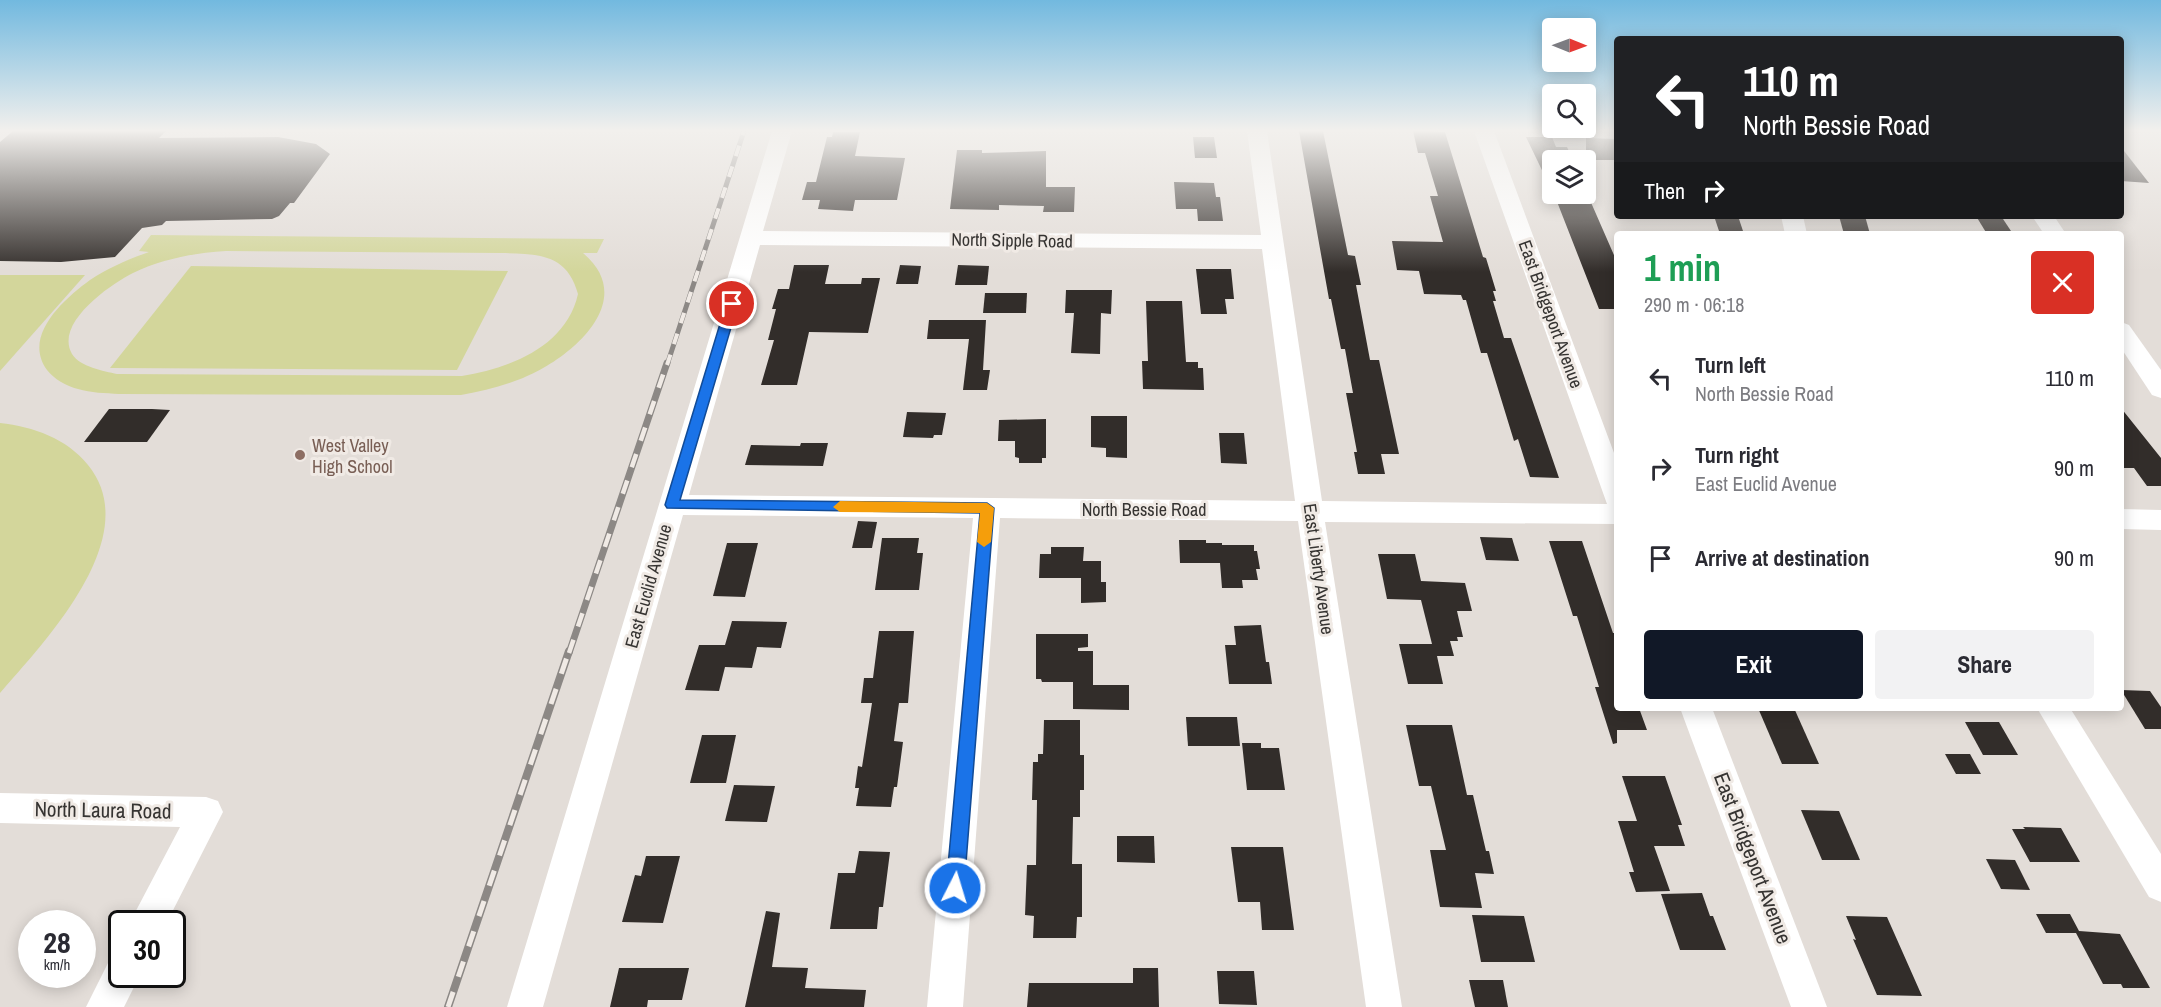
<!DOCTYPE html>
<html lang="en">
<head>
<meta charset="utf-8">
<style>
  body { margin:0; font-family:"Archivo Narrow",sans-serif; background:#f2f2f3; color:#2b2b33; height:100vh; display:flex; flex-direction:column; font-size:22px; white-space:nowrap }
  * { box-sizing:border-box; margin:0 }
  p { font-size:20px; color:#7c7c81 }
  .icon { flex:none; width:33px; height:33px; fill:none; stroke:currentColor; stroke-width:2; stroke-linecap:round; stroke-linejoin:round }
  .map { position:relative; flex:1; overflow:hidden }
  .panel { position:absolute; left:1614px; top:231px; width:510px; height:480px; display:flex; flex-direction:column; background:#fff; border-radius:6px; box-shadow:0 3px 15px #0003 }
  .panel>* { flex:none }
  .banner { position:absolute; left:1614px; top:36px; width:510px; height:183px; border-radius:6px; box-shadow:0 3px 15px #0003; background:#202124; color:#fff; overflow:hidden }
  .needle { width:39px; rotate:91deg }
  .tools { position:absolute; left:1542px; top:18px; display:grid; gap:12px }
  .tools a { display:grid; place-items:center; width:54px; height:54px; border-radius:6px; background:#fff; box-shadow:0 3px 15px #0003; font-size:30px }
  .speed { position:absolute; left:18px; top:910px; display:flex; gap:12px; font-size:30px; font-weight:700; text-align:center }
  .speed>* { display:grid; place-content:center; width:78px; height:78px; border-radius:50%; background:#fff; box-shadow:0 3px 15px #0003; line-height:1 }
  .speed small { font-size:15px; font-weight:400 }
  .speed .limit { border:3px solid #111; border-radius:9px; background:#fff; color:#111 }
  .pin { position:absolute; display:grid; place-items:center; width:51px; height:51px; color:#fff; margin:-26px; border:3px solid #fff; border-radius:50%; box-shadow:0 2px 6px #0007 }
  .me { position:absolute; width:66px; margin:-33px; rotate:5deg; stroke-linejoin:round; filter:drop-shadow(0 0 4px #0008) }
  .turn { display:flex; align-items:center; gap:21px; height:126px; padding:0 30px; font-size:27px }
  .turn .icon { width:78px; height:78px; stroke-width:2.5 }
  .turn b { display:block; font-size:42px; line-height:51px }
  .then { display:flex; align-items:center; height:57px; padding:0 30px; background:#0003; gap:12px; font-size:22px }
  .round { display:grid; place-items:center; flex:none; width:63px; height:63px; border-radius:6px; background:#f2f2f3 }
  .head { display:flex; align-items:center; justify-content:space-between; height:102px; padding:0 30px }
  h1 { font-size:36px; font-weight:700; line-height:45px; color:#1e9e55 }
  .button { display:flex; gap:12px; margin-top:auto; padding:12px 30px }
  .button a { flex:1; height:69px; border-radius:6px; background:#111827; color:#fff; font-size:24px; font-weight:700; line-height:69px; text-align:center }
  .button a+a { background:#f2f2f3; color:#2b2b33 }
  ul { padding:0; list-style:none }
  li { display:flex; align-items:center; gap:18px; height:90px; padding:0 30px }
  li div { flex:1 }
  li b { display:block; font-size:22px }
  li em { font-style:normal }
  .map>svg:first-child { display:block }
  .green { fill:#d3d69b; fill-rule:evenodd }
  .building { fill:#322d2a }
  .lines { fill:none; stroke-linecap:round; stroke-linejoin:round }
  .minor { fill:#fff; fill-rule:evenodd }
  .rail-far2-casing { stroke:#8c8885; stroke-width:5 }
  .rail-far1-casing { stroke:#8c8885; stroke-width:7 }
  .rail-casing { stroke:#8c8885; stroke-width:8 }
  .rail-far2 { stroke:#f0eae5; stroke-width:4; stroke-dasharray:11; stroke-linecap:butt }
  .rail-far1 { stroke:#f0eae5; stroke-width:4.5; stroke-dasharray:14; stroke-linecap:butt }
  .rail { stroke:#f0eae5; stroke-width:5; stroke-dasharray:16; stroke-linecap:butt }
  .route { fill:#1a73e8; stroke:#114b97; stroke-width:1.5 }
  .slow { fill:#f59e0b }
  .education-dot { fill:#8d6e63; stroke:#f0eae5; stroke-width:2 }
  .labels { text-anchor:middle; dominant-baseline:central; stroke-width:6; stroke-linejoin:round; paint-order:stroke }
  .street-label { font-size:18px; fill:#363432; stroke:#f0eae5 }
  .education-label { font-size:18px; fill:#785e54; stroke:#f0eae5; text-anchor:start }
  .near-street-label { font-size:21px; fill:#363432; stroke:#f0eae5 }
</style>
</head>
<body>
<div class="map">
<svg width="2161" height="1007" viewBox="0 0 2161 1007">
  <rect width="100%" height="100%" fill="#e3ddd8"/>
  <g class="green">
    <path d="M151 235 604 239 597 253H583C640 301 570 359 523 378 503 386 483 391 461 395L119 394C105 393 91 393 78 389 66 386 54 379 47 370 22 336 64 299 90 280 108 268 129 259 149 252L139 251ZM226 251 501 253C537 254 567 253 578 294 566 347 510 368 462 376L117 374C104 371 80 367 72 354 54 323 111 284 133 273 162 259 194 253 226 251Z"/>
    <path d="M191 266 508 271 457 370 110 368Z"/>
    <path d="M0 275H85L0 371Z"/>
    <path d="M0 423C34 427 66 438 88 465 146 536 45 641 0 693Z"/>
  </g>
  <g class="building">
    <path d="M13 131H166L159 138 278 137 316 144 330 154 294 203H290L279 216 272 219 166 221 162 225 142 228 115 257 61 262 0 261V142Z"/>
    <path d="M1299 131H1323L1348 255 1355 256 1361 285H1356L1370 360H1379L1399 454H1381L1385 474H1358L1354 452H1357L1346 393H1353L1345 349H1341L1331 299H1329Z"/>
    <path d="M1413 131 1445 132 1483 257 1486 258 1496 291H1493L1496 301H1493L1504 338H1511L1559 478 1530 477 1518 439 1514 441 1487 353H1481L1466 300H1463L1461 295 1424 294 1419 271 1397 270 1392 241 1443 242 1430 196H1438L1425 153H1418Z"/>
    <path d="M833 132H860L855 156 905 158 897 200H855L853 211 818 209 820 200H802L807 182H816L827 137H832Z"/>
    <path d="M1193 137H1214L1217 158H1195Z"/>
    <path d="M1526 137H1552L1556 147H1567L1573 160H1552V191Z"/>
    <path d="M1586 138 1617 139V160H1586Z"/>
    <path d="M2121 147 2149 183 2121 181Z"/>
    <path d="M957 150H982V153L1046 151V187H1075L1074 212H1043L1044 206 999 205V210L950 209Z"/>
    <path d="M1174 182 1214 183 1216 197H1220L1223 221H1198L1197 209H1176Z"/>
    <path d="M1586 191 1617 262V309H1599L1554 194H1586Z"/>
    <path d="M1714 216H1738L1744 234H1720Z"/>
    <path d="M1839 216H1865L1870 234H1844Z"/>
    <path d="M1976 216H2001L2013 234H1987Z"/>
    <path d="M794 265H829L825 284H861L862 278H880L868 333 809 332 797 385H761L774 340H768L776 309H772L778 289H789Z"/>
    <path d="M900 265 921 266 918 284H896Z"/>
    <path d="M958 265 989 266 987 285H955Z"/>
    <path d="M1196 269H1231L1234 299H1225L1227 314H1201Z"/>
    <path d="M1066 290H1112L1111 314 1101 313 1100 354 1071 353 1074 313H1065Z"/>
    <path d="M985 293H1027L1026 313H983Z"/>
    <path d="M1146 301H1182L1186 362H1198V368H1203L1204 390 1143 389 1142 361H1148Z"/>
    <path d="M929 320H986L983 370H990L987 390H963L969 339H927Z"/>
    <path d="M2121 408 2161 458V486H2147L2134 468H2121Z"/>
    <path d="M109 409H152L170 410 147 442H84Z"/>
    <path d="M907 412 946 413 942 435H934L933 438 903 437Z"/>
    <path d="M1091 416H1127V458L1106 457V448L1091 447Z"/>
    <path d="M1046 419V458H1042V463H1019V458L1015 457V441H998L999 420Z"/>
    <path d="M1219 433H1244L1247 464 1221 463Z"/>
    <path d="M801 443H828L823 466 745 465 751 445 800 446Z"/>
    <path d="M858 521 877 522 872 548H852Z"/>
    <path d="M1480 537 1512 538 1519 561 1486 560Z"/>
    <path d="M882 538H919L917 553H923L919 590H875Z"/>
    <path d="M1179 540H1206V543H1222V545H1254V551H1257L1260 569H1256L1258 580H1242L1243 588H1222L1220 563H1180Z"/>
    <path d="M1549 541H1582L1613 633H1617V708H1639L1647 730H1617V743L1613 744 1595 687H1599L1577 616H1573Z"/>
    <path d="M727 543H758L745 597 713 596Z"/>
    <path d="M1051 547H1084L1083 561H1101V582H1106V602L1081 603V578H1039L1040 554H1051Z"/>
    <path d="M1378 554H1415L1421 581 1465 583 1472 611H1457L1463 637H1457L1458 641H1450L1454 656H1437L1443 684H1408L1399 644H1432L1421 600 1387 599Z"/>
    <path d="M732 621 787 622 781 648 757 647 752 668 725 667 719 691 685 690 699 645H725Z"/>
    <path d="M1261 625 1266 662H1269L1272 684H1229L1225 645H1236L1234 626Z"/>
    <path d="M879 631H914L908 703H899L894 741 903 742 897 787H894L891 807 856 806 859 788H855L858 766 862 767 872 703H861L864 678H873Z"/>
    <path d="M1036 634H1088V647L1078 648V651H1093V685H1129V710L1073 709V682H1042L1041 679H1036Z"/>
    <path d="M2121 690 2150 691 2161 707V729H2145Z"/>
    <path d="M1758 708H1794L1819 764H1782Z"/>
    <path d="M1186 717H1237L1240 746H1188Z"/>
    <path d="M1044 720H1080V755H1084V790H1080V817H1073L1072 864H1082V917H1077L1076 938H1033L1034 916 1025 915 1027 865H1036L1037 800H1032L1033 762H1038V754H1043Z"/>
    <path d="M1965 722H1999L2018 755H1983Z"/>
    <path d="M1406 725H1452L1467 795H1473L1486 851H1489L1494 874 1475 873 1482 908 1440 907 1430 850H1446L1431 786H1419Z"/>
    <path d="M702 735H736L726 783H690Z"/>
    <path d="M1242 743H1261V748H1279L1285 790H1247Z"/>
    <path d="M1945 754H1970L1981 774H1956Z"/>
    <path d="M1622 776H1665L1682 825H1678L1685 846H1654L1670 891 1636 892 1629 872H1634L1618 821H1637Z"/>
    <path d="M734 785 775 786 767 822 725 821Z"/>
    <path d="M1801 810 1839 811 1860 860H1822Z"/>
    <path d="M2023 827 2061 828 2080 862H2030L2012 829H2025Z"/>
    <path d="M1117 836H1154L1155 863 1117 862Z"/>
    <path d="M1231 847H1283L1294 930H1262L1260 902H1238Z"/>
    <path d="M859 851 890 852 883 907H879L877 929H830L838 873H855Z"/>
    <path d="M646 856H680L663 923 622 922 635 875 641 876Z"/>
    <path d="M1986 859 2015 860 2030 890 2001 889Z"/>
    <path d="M1702 893 1710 916H1713L1726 950H1680L1661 894Z"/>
    <path d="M766 911 780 913 772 967 808 968 805 988 866 990 864 1007H745Z"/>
    <path d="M2036 914H2070L2079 931 2120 934 2150 988H2123L2121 984H2103L2076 933H2046Z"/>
    <path d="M1472 915 1524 916 1535 962H1481Z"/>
    <path d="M1846 916 1887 917 1922 996 1877 995 1853 939 1856 940Z"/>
    <path d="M619 968H689L682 1000H648L647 1007H610Z"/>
    <path d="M1133 968H1158L1159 1007H1027L1029 983H1133Z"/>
    <path d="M1217 971H1254L1257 1005 1219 1004Z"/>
    <path d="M1469 980H1503L1508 1007H1475Z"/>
  </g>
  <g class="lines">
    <g class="minor">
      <path d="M772 131H792L763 231 1261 235 1247 131H1267L1322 501 1607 504 1474 131H1494L1617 461V524L1325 522 1402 1007H1366L1298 521 1000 518 963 1007H927L973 518 683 515 543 1007H507ZM760 245 1262 249 1295 501 689 495Z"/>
      <path d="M1781 216H1803L1807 234H1785Z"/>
      <path d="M2032 216H2054L2066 234H2044Z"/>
      <path d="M2121 322 2129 325 2161 370V398L2152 395 2121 348Z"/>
      <path d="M2121 509 2161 510V530L2121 529Z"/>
      <path d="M1680 708H1712L1827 1007H1791Z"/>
      <path d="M2037 708H2070L2161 854V902L2149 897Z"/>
      <path d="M0 793 206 797 218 801 223 812 166 924H129L180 827 0 823Z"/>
      <path d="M122 956V975H140L124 1007H86L109 961Z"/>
    </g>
    <defs>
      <path id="rail-far2" d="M667 365 744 131"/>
      <path id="rail-far1" d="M569 653 667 363"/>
      <path id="rail" d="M448 1007 569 651"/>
    </defs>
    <use href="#rail-far2" class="rail-far2-casing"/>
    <use href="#rail-far1" class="rail-far1-casing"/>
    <use href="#rail" class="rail-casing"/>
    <use href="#rail-far2" class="rail-far2"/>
    <use href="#rail-far1" class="rail-far1"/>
    <use href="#rail" class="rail"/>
  </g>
  <linearGradient id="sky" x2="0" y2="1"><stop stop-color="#72b9df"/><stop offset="0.48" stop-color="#f2f0ed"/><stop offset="1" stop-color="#f2f0ed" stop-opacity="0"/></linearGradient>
  <rect width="2161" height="272" fill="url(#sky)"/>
  <path class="route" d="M732 301 738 304 680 500 987 503 994 508 964 888 961 894 955 897 949 894 946 888 980 513 667 508 665 505 726 304Z"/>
  <path class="slow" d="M840 501 987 503 994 508 991 542 984 547 977 542 980 513 840 512 833 507Z"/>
  <circle class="education-dot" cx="300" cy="455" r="6"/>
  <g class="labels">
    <g class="street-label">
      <text transform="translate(1012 240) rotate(1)">North Sipple Road</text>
      <text transform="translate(1551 314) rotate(70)">East Bridgeport Avenue</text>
      <text x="1144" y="509">North Bessie Road</text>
      <text transform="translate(1319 569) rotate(82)">East Liberty Avenue</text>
      <text transform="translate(648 586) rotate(-74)">East Euclid Avenue</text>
    </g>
    <g class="education-label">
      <text x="312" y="445">West Valley<tspan x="312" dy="21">High School</tspan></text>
    </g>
    <g class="near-street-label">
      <text transform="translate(103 810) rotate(1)">North Laura Road</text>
      <text transform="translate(1753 858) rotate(69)">East Bridgeport Avenue</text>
    </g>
  </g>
</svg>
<div class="tools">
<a><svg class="needle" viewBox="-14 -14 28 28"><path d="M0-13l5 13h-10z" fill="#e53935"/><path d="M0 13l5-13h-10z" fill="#7c7c81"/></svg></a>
<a><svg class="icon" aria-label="search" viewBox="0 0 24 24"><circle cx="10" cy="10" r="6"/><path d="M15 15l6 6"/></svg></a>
<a><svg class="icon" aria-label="layers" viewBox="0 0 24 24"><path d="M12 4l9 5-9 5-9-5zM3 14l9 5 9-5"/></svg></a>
</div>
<div class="speed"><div>28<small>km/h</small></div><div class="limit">30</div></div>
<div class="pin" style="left:732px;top:304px;background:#d93025"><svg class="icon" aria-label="arrive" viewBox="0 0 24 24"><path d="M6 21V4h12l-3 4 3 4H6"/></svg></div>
<svg class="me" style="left:955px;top:888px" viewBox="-20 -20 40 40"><circle r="17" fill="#1a73e8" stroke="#fff" stroke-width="3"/><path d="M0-11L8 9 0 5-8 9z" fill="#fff"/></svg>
<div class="banner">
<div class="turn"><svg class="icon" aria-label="left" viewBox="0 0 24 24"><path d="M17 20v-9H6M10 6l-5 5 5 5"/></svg><div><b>110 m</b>North Bessie Road</div></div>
<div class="then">Then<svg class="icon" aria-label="right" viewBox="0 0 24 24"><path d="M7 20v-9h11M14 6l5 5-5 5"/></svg></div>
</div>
<section class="panel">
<div class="head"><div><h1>1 min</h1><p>290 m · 06:18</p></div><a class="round" style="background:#d93025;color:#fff"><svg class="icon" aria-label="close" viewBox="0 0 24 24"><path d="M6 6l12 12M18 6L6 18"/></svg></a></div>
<ul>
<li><svg class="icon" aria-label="left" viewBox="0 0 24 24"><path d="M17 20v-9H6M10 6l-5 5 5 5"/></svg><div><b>Turn left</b><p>North Bessie Road</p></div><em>110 m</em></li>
<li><svg class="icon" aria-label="right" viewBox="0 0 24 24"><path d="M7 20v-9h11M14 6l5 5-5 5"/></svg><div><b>Turn right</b><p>East Euclid Avenue</p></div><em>90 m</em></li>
<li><svg class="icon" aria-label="arrive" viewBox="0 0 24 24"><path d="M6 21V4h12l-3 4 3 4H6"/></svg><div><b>Arrive at destination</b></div><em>90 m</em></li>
</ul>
<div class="button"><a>Exit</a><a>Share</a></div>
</section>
</div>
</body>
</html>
